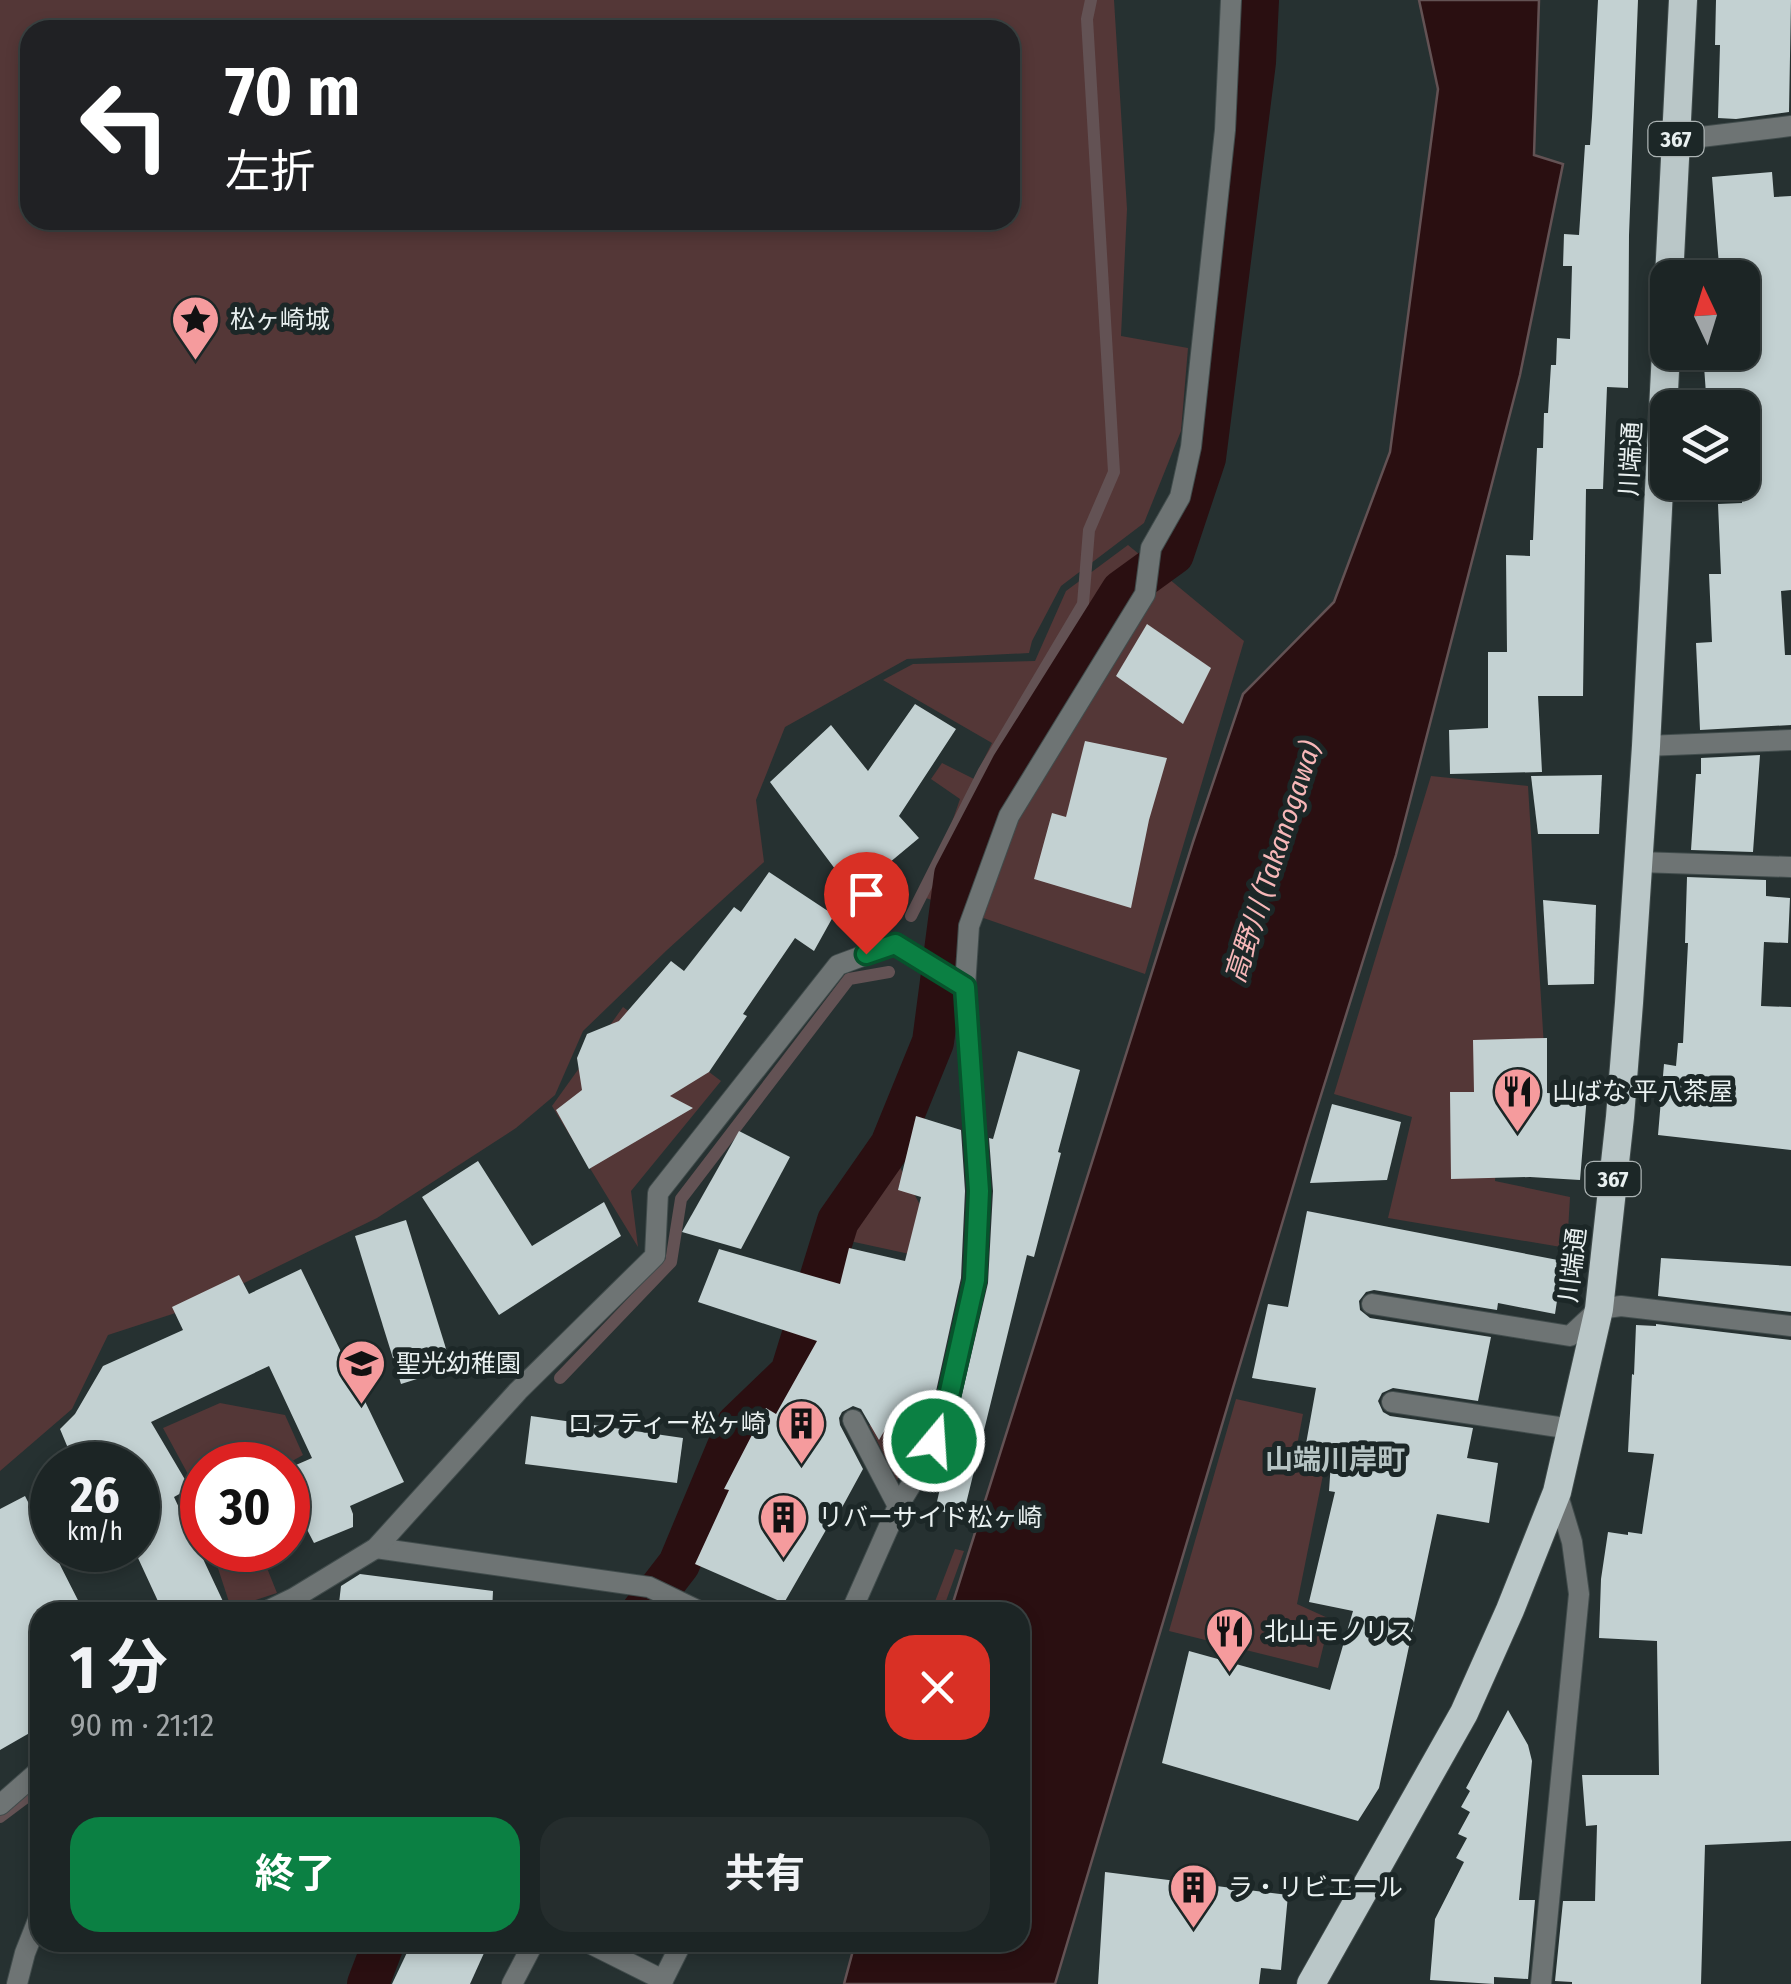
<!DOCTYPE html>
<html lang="ja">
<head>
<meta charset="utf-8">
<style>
  body { margin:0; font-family:"Fira Sans Condensed","Noto Sans JP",sans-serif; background:#252d2d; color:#f1f3f6; height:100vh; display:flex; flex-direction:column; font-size:38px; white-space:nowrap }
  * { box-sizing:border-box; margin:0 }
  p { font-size:32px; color:#a0a5a7 }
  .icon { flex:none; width:55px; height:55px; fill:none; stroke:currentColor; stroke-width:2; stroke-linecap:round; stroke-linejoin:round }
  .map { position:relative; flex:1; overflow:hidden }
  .details { position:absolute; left:30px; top:1602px; width:1000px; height:350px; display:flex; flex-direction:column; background:#1c2525; border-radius:30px; box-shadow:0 5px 15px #0003,0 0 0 2px #3a4242 }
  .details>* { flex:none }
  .guide { position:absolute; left:20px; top:20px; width:1000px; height:210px; border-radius:30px; box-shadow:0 5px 15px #0003,0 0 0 2px #3a4242; background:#202124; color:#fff; overflow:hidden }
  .needle { width:65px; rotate:356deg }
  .controls { position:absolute; left:1650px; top:260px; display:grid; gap:20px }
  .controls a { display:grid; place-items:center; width:110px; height:110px; border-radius:20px; background:#1c2525; box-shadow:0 5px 15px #0003,0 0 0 2px #3a4242; font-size:50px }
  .speed { position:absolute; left:30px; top:1442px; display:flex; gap:20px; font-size:50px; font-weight:700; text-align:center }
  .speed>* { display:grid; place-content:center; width:130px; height:130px; border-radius:50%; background:#1c2525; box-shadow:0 5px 15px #0003,0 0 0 2px #3a4242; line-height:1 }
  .speed small { font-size:25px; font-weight:400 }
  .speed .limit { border:15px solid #d22; background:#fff; color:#111 }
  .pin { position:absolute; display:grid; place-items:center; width:85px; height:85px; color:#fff; margin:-102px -42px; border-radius:50% 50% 50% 0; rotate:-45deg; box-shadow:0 0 10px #0007 }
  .pin .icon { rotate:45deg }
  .me { position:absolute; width:110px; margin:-55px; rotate:18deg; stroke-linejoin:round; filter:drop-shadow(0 0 8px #0008) }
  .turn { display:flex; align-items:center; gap:35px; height:210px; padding:0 40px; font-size:45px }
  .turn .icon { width:130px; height:130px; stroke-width:2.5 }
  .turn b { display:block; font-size:70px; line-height:85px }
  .round { display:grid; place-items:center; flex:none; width:105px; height:105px; border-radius:30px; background:#252d2d }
  .head { display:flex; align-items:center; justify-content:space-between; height:170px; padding:0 40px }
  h1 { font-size:60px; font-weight:700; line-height:75px }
  .button { display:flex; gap:20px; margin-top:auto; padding:20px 40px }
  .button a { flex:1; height:115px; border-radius:30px; background:#0b8043; color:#fff; font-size:40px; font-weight:700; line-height:115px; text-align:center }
  .button a+a { background:#252d2d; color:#f1f3f6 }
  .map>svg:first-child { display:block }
  .green { fill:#543737; fill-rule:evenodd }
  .water { fill:#2a0f11; stroke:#635254; stroke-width:2.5 }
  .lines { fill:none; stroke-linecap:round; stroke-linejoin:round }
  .stream { stroke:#635254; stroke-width:12 }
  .canal { stroke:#2a0f11; stroke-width:42 }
  .building { fill:#c3d1d2 }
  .service-casing { stroke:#414c4c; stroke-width:22 }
  .minor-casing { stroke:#414c4c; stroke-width:22 }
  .trunk-casing { stroke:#414c4c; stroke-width:30 }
  .service { stroke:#6e7474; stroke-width:20 }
  .minor { stroke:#6e7474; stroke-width:20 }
  .trunk { stroke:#bac7c8; stroke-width:28 }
  .route-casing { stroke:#07532c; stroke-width:25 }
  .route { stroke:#0b8043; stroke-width:18 }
  .labels { text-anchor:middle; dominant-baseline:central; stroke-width:10; stroke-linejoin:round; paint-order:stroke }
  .shield { fill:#1c2727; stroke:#acb4b4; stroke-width:2.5 }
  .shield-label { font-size:22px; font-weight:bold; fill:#e9f0f0 }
  .poi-label { font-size:25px; fill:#e9f0f0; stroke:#1c2727; text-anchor:start }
  .street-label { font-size:25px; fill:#e9f0f0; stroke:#1c2727 }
  .water-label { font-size:28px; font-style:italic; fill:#f7b7b8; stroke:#1c2727 }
  .neighbourhood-label { font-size:28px; font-weight:bold; fill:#b7c5c5; stroke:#1c2727 }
</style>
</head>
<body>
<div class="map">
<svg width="1791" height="1984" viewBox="0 0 1791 1984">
  <rect width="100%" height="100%" fill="#263131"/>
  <g class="green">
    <path d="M0 0H1114L1127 209 1121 336 1188 348 1181 431 1144 523 1061 586 1032 641 1029 653 907 659 785 727 756 800 764 862 667 950 583 1031 555 1095 516 1128 377 1218 197 1306 108 1335 72 1409 0 1471ZM30 30H1010V220H30Z"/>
    <path d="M1128 545 1244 641 1145 974 926 898 960 799 931 779 942 763 974 779 992 743 883 680 913 664 1035 661 1066 591Z"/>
    <path d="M1431 776 1528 786 1546 1080 1503 1076 1495 1181 1570 1197 1567 1248 1388 1218 1412 1117 1334 1094Z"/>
    <path d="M623 1007 721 1081 631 1191 638 1247 552 1106Z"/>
    <path d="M895 1158 951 1263 845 1240Z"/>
    <path d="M1236 1399 1303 1414 1294 1461 1324 1470 1297 1604 1330 1619 1318 1668 1169 1631Z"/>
    <path d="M220 1403 285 1415 303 1455 285 1465H202V1500L163 1428Z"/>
    <path d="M869 1425 915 1435 897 1481Z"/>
    <path d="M955 1549 964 1551 942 1612H931Z"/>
    <path d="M212 1550H265L261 1553 277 1593 231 1608Z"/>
  </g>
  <path class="water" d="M1419 0H1539L1534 155 1563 164 1520 375 1396 855 1307 1140 1055 1984H844L855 1943 1020 1942V1612H950L1193 842 1243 694 1334 602 1390 452 1438 89Z"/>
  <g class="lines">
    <g class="stream">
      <path d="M911 916 984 771 1083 604 1089 530 1114 472 1087 19 1091 0"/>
      <path d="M560 1378 671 1262 681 1199 849 979 889 972"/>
      <path d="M0 1817 36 1790"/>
    </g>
    <g class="canal">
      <path d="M642 1612 679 1564 737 1425 791 1373 838 1221 891 1145 933 1042 955 875 1012 766 1122 591 1173 554 1205 458 1255 62 1258 0"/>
      <path d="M368 1984 384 1942"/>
    </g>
  </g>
  <g class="building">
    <path d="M1598 0H1638L1629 235 1628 388 1607 387 1603 489H1586L1583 696H1538L1542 772 1450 774 1449 730 1488 728V652H1507L1506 555 1530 556V540H1533L1537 448H1543L1544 413H1548L1551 365H1556L1557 338 1570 339 1572 266H1563L1564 234 1579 235 1585 145H1590L1592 117Z"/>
    <path d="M1716 0H1791L1789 112 1736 119 1718 118 1720 45H1715Z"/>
    <path d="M1772 172 1774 197 1791 196V590L1781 591 1785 655H1791V725L1700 730 1696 643 1712 642 1709 574H1721L1718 504 1742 503V392L1706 394 1703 352H1742V278H1720L1712 177Z"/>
    <path d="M1147 624 1211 668 1183 724 1116 676Z"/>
    <path d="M915 704 956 729 899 816 919 838 853 893 770 782 831 725 868 771Z"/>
    <path d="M1085 741 1167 758 1149 820 1131 908 1034 879 1052 813 1066 817Z"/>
    <path d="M1760 755 1753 852 1691 850 1696 774H1701V758Z"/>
    <path d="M1602 775 1599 834H1538L1531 776Z"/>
    <path d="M769 872 834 915 814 951 795 938 743 1014 747 1016 709 1072 670 1096 693 1108 589 1169 556 1110 582 1090 577 1058 587 1034 619 1021 671 961 684 971 734 907 741 912Z"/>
    <path d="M1687 877 1766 880V896L1790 898 1788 943 1764 942 1761 1006 1791 1007V1150L1658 1135 1664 1064 1676 1066 1678 1043H1683L1688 943H1685Z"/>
    <path d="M1543 900 1596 905 1594 984 1548 985Z"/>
    <path d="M1547 1038V1093L1587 1095 1580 1180 1530 1177 1451 1179 1450 1092H1474L1473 1040Z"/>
    <path d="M1018 1051 1080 1070 1058 1152 1061 1153 1034 1257 1027 1255 963 1516 935 1510 988 1283 993 1191 989 1138 993 1139Z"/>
    <path d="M1332 1104 1401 1122 1387 1180 1310 1183Z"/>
    <path d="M916 1116 961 1130 965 1191 961 1278 931 1414 925 1428 890 1421 879 1440 861 1409 853 1406 842 1412 839 1418 840 1425 863 1469 833 1524 830 1523 784 1603 695 1564 729 1490 724 1489 766 1408 776 1414 817 1341 698 1302 719 1249 840 1284 849 1248 905 1261 921 1197 898 1190Z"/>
    <path d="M739 1131 790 1157 741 1249 682 1232Z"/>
    <path d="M478 1161 532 1246 604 1202 621 1236 499 1315 422 1197Z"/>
    <path d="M1307 1211 1563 1261 1555 1314 1498 1303 1497 1310 1374 1290 1366 1292 1359 1301 1360 1310 1370 1318 1491 1337 1478 1401 1393 1388 1382 1393 1378 1401 1383 1412 1390 1416 1473 1428 1467 1458 1498 1463 1489 1523 1437 1514 1379 1788 1358 1821 1162 1763 1189 1651 1330 1690 1353 1611 1309 1602 1335 1492 1329 1491 1331 1462 1304 1455 1316 1388 1252 1378 1268 1304 1288 1307Z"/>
    <path d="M406 1220 452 1368 401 1384 355 1236Z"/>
    <path d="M1661 1258 1791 1266V1312L1658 1296Z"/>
    <path d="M301 1269 404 1482 350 1506 353 1514V1527L314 1543 300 1516 307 1511 289 1468 312 1458 269 1366 151 1422 190 1488 174 1497 228 1612H163L138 1558V1465H75L60 1429 75 1414 103 1366 183 1330 172 1307 239 1275 249 1294Z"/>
    <path d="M1656 1324 1791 1340V1841L1705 1845 1701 1984H1572V1982L1555 1981 1563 1901H1595L1597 1825 1586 1826 1582 1775H1659L1657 1641 1599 1638 1601 1579 1608 1532 1628 1535V1532L1642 1534 1654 1454 1628 1452 1632 1374 1634 1375 1636 1325 1656 1326Z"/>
    <path d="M531 1416 683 1438 677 1483 525 1464Z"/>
    <path d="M25 1496 84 1612H40V1727L0 1750V1509Z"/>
    <path d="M360 1574 493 1591 492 1612H338L341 1586Z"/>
    <path d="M1508 1710 1528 1745 1532 1761 1519 1900H1535L1528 1979 1494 1977V1984L1430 1980 1435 1919 1464 1862 1456 1858 1467 1838 1458 1834 1470 1812 1461 1807 1470 1791 1466 1788Z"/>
    <path d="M1105 1872 1288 1895 1281 1970 1261 1968 1259 1984H1098Z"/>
    <path d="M412 1942H489L470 1984H392Z"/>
  </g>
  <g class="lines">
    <defs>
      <g id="service">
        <path d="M1639 862 1791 867"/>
        <path d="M1372 1304 1570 1336 1599 1309 1621 1306 1791 1326"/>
        <path d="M1392 1402 1572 1429"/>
        <path d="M853 1420 898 1506"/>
      </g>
      <g id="minor">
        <path d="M1676 140 1791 126"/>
        <path d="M1646 746 1791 740"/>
        <path d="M376 1548 649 1587 701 1612"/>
        <path d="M265 1612 294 1598 376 1548 518 1391 655 1256 658 1193 838 965 895 944 965 987"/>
        <path d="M851 1612 898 1506 924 1464 944 1418 975 1280 979 1191 965 987 969 926 1009 816 1145 594 1151 548 1180 497 1191 447 1225 130 1231 0"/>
        <path d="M0 1805 40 1770"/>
        <path d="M587 1942 663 1980"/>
        <path d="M17 1984 25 1953 40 1915"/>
        <path d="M512 1984 534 1942"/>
        <path d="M661 1984 682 1942"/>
        <path d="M1541 1984 1579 1594 1572 1542 1557 1492"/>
      </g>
      <g id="trunk">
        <path d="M1669 278 1683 0"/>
        <path d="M1311 1984 1464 1713 1510 1610 1557 1492 1599 1309 1620 1117 1629 1003 1646 746 1668 312"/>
      </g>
    </defs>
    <use href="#service" class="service-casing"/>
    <use href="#minor" class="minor-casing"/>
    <use href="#trunk" class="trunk-casing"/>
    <use href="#service" class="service"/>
    <use href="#minor" class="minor"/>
    <use href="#trunk" class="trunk"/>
  </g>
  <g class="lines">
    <defs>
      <path id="route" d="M866 954 895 944 965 987 979 1191 975 1280 944 1418 934 1441"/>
    </defs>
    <use href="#route" class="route-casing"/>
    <use href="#route" class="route"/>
  </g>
  <defs>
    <symbol id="sight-pin" viewBox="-11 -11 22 30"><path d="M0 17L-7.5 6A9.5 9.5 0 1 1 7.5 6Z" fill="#f59b9d" stroke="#1c2727"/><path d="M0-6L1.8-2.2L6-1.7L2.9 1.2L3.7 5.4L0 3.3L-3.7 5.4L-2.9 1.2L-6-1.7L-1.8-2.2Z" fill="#111"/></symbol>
    <symbol id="restaurant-pin" viewBox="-11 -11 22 30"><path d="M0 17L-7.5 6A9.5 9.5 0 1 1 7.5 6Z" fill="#f59b9d" stroke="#1c2727"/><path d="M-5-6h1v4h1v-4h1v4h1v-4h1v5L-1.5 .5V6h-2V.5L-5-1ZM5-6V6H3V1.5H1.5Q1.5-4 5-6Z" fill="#111"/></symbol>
    <symbol id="school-pin" viewBox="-11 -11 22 30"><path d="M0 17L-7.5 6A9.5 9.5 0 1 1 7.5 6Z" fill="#f59b9d" stroke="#1c2727"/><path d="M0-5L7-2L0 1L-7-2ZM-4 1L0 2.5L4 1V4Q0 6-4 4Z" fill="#111"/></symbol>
    <symbol id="building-pin" viewBox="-11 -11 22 30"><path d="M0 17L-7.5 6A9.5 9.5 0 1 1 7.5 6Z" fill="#f59b9d" stroke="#1c2727"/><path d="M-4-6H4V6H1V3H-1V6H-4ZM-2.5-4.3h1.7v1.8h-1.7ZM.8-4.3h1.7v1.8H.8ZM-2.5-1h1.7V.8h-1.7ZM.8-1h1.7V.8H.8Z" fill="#111"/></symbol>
  </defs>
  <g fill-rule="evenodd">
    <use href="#sight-pin" x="168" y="292" width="55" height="75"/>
    <use href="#restaurant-pin" x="1490" y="1064" width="55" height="75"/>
    <use href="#school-pin" x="334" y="1336" width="55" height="75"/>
    <use href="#building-pin" x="774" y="1396" width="55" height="75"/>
    <use href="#building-pin" x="756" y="1490" width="55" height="75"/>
    <use href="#restaurant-pin" x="1202" y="1604" width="55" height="75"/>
    <use href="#building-pin" x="1166" y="1860" width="55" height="75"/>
  </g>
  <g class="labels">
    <g class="shield">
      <rect x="1648.5" y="122" width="55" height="34" rx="8"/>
      <rect x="1585.5" y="1162" width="55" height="34" rx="8"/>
    </g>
    <g class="shield-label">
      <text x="1676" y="139">367</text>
      <text x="1613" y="1179">367</text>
    </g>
    <g class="poi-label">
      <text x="230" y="320">松ヶ崎城</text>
      <text x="1552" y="1092">山ばな 平八茶屋</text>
      <text x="396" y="1364">聖光幼稚園</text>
      <text x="766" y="1424" text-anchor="end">ロフティー松ヶ崎</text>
      <text x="818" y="1518">リバーサイド松ヶ崎</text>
      <text x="1264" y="1632">北山モノリス</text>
      <text x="1228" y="1888">ラ・リビエール</text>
    </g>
    <g class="street-label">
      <text transform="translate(1631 459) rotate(-87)">川端通</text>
      <text transform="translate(1573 1265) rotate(-83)">川端通</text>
    </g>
    <g class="water-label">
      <text transform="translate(1273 862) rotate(-72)">高野川 (Takanogawa)</text>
    </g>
    <g class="neighbourhood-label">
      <text x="1335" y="1459">山端川岸町</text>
    </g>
  </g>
</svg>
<div class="controls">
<a><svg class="needle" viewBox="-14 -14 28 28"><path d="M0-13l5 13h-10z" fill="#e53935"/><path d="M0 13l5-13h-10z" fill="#a0a5a7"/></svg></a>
<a><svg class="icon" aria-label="layers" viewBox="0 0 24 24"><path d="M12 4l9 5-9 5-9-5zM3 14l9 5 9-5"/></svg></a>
</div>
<div class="speed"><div>26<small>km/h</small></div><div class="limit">30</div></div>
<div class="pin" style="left:866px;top:954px;background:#d93025"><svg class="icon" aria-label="arrive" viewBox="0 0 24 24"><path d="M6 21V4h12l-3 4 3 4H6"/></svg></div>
<svg class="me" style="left:934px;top:1441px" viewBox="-20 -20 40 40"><circle r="17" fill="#0b8043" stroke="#fff" stroke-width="3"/><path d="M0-11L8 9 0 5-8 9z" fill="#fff"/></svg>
<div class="guide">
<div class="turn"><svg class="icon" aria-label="left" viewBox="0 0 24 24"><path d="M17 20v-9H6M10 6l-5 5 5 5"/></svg><div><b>70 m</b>左折</div></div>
</div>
<section class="details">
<div class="head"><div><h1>1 分</h1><p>90 m · 21:12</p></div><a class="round" style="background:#d93025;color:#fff"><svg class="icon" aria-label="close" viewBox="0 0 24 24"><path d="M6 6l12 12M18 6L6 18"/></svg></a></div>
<div class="button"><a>終了</a><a>共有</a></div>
</section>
</div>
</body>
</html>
